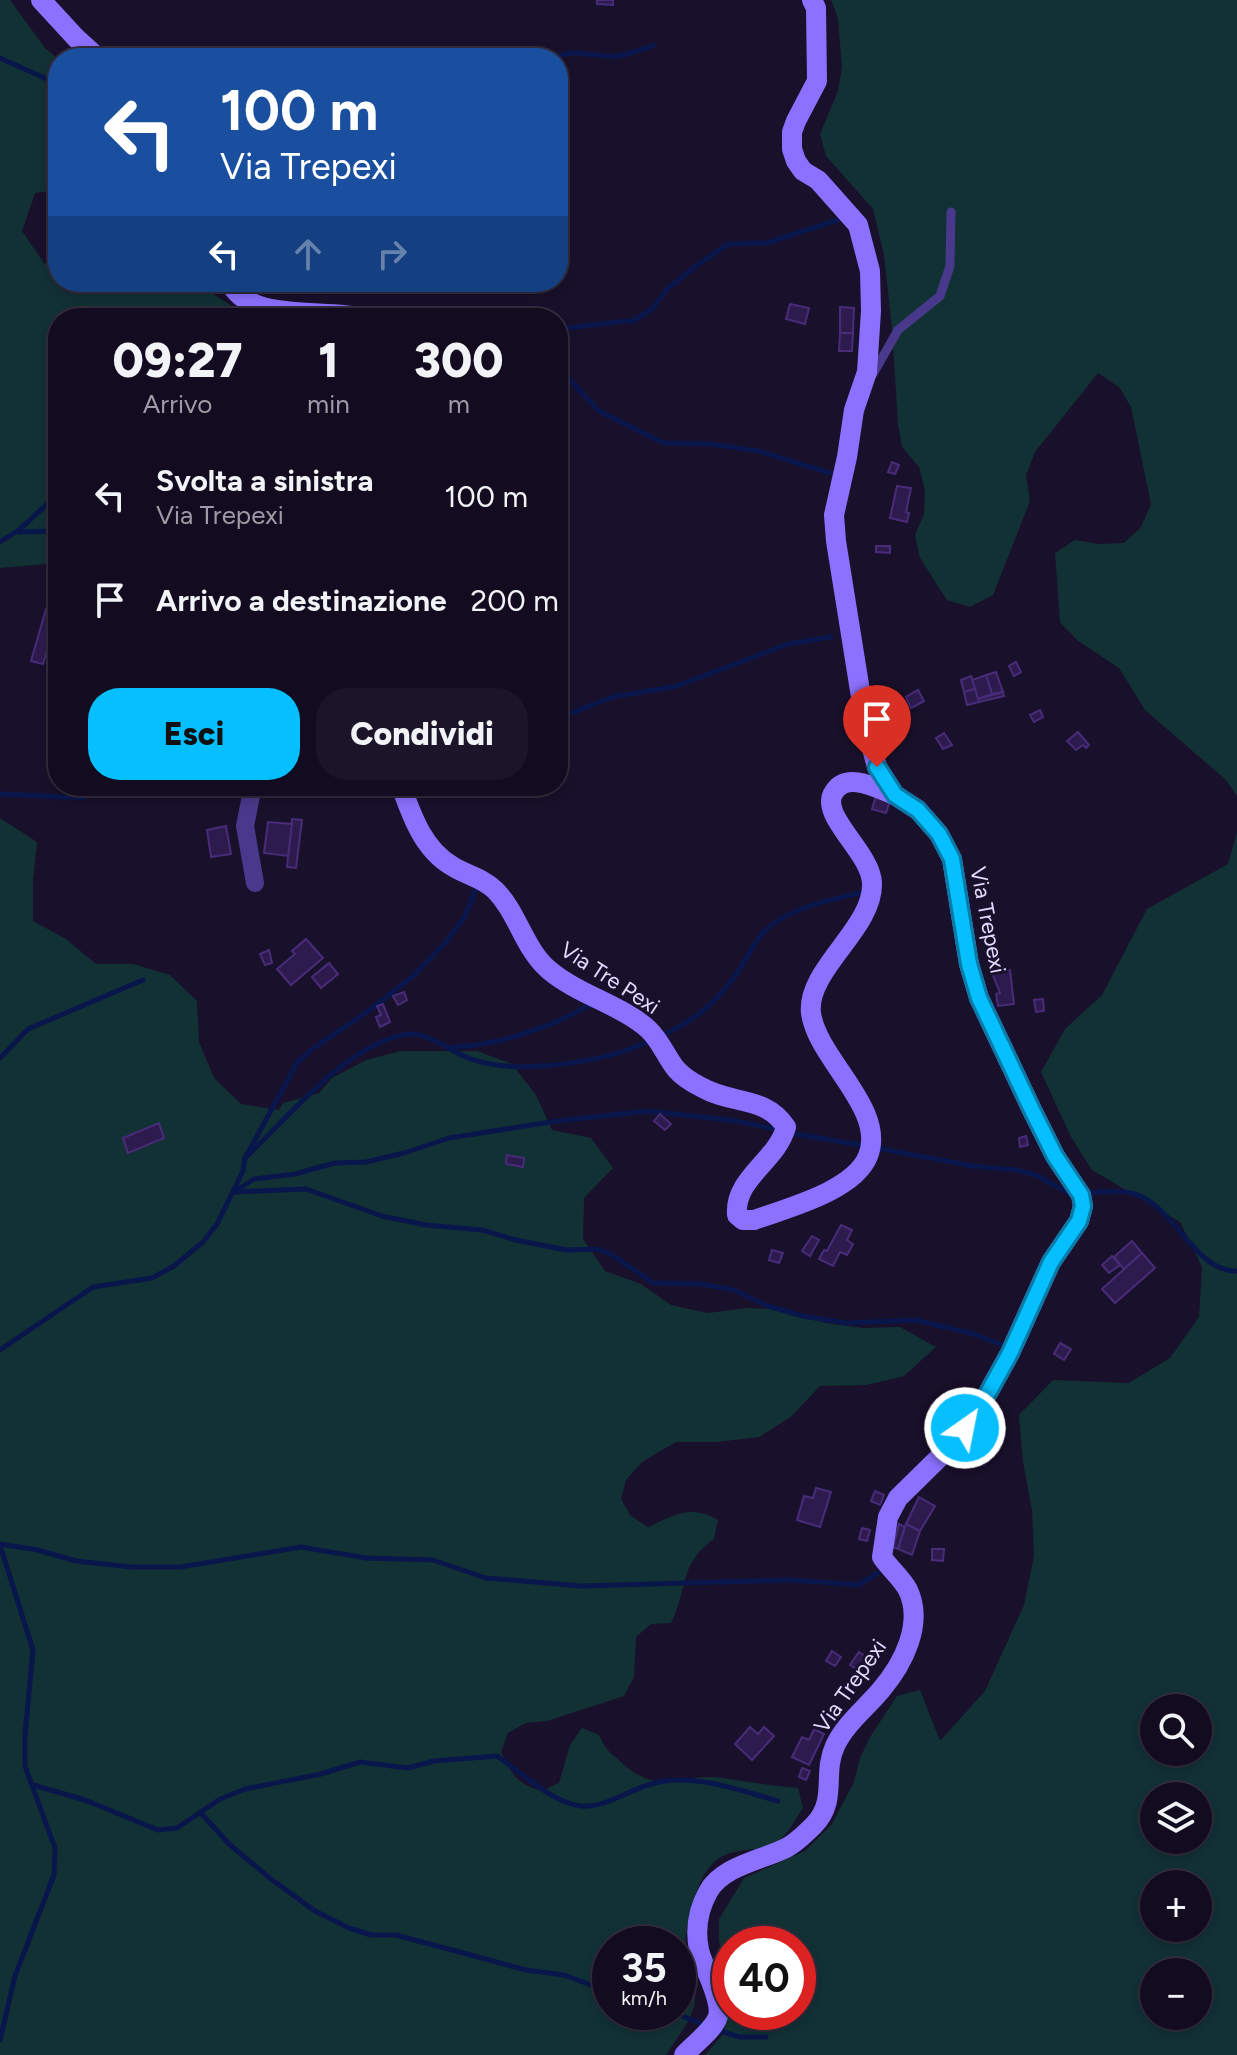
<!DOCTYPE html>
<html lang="it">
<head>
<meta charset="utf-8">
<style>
  body { margin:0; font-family:Figtree,sans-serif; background:#1c1529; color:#f1f3f6; height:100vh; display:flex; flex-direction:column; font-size:30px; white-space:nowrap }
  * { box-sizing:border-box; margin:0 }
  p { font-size:26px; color:#9d9ba5 }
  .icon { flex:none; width:44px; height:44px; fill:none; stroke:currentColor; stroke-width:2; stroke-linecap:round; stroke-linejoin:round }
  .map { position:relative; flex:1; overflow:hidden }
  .side { position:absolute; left:48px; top:308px; width:520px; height:488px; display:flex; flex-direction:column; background:#130c20; border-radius:32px; box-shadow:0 4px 12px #0003,0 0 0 2px #322c3e }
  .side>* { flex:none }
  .top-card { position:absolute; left:48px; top:48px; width:520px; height:244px; border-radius:32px; box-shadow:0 4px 12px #0003,0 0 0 2px #322c3e; background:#1a4fa0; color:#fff; overflow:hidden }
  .controls { position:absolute; left:1140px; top:1694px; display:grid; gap:16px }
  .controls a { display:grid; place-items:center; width:72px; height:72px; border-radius:50%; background:#130c20; box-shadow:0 4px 12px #0003,0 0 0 2px #322c3e; font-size:40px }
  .speed { position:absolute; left:592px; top:1926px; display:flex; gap:16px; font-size:40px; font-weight:700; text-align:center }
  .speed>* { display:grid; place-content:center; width:104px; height:104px; border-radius:50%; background:#130c20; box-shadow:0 4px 12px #0003,0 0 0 2px #322c3e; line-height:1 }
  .speed small { font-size:20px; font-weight:400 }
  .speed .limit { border:12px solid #d22; background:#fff; color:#111 }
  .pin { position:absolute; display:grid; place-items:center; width:68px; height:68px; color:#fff; margin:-82px -34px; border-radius:50% 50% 50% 0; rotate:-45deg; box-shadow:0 0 8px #0007 }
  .pin .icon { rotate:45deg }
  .me { position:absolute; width:88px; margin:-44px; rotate:33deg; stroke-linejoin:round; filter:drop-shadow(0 0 6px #0008) }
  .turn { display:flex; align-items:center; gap:28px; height:168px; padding:0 40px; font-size:36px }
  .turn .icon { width:104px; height:104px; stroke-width:2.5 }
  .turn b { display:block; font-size:56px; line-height:68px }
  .lanes { display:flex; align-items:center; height:76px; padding:0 40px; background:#0003; justify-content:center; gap:40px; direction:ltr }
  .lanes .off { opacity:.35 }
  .eta { display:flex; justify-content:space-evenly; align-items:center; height:136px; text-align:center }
  .eta b { font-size:48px; font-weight:800; line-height:56px }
  .primary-button { display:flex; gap:16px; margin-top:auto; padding:16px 40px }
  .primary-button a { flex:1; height:92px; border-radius:32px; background:#06bfff; color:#111; font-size:32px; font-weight:800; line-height:92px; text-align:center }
  .primary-button a+a { background:#1c1529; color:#f1f3f6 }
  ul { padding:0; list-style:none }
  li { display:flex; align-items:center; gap:24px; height:104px; padding:0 40px }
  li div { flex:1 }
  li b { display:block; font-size:30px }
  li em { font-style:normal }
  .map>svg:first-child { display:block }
  .green { fill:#123135; fill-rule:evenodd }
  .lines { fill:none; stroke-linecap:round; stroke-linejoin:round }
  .stream { stroke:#09164b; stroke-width:5 }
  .building { fill:#2d1b4d; stroke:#482c79; stroke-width:2 }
  .lane { stroke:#49398c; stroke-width:9 }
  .street { stroke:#49398c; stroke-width:18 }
  .secondary { stroke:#8b71ff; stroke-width:20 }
  .route-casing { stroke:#047ca6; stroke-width:20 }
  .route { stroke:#06bfff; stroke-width:14 }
  .labels { text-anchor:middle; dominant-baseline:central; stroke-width:6; stroke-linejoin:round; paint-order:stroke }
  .street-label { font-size:22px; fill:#e4daff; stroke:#19102b }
</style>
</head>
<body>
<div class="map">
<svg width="1237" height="2055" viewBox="0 0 1237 2055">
  <rect width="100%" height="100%" fill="#19102b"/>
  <g class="green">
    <path d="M0 0H10L45 48 58 59V190L35 193 22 231 44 263 58 265V282H195L250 318H58V563L0 568Z"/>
    <path d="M831 0H1237V796L1226 780 1145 710 1119 668 1077 640 1060 622 1055 553 1075 540 1099 544 1124 543 1141 527 1151 504 1131 407 1119 387 1098 373 1035 452 1026 475 1030 501 993 595 970 607 947 600 920 558 915 535 924 514 925 490 919 467 902 447 898 424 892 328 884 255 873 209 826 156 820 134 838 91 842 67 838 18Z"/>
    <path d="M0 818 37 842 33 881V921L66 939 96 964H133L170 975 197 1001 199 1042 214 1078 241 1104 279 1110 283 1103 319 1093 332 1078 366 1060 401 1051H477L512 1064 536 1095 552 1130 591 1138 613 1168 584 1198 583 1239 605 1271 641 1284 671 1305 708 1313 747 1308 786 1310 825 1323 863 1328 900 1327 936 1347 904 1376 866 1385 820 1386 792 1416 759 1437 717 1442H676L642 1462 626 1480 621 1499 631 1516 648 1527C676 1515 689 1504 718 1520L714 1539C678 1565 689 1587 671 1623L651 1624 636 1637 634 1677 624 1696 547 1721 526 1723 508 1733 501 1752C512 1775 517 1784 542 1791L559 1783 570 1745 582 1728 599 1735C608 1754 609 1750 622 1763 658 1797 683 1772 723 1778 748 1782 773 1786 798 1788L803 1808C797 1817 790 1830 782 1838 756 1862 720 1832 698 1888 689 1911 682 1941 687 1966 690 1979 698 1993 694 2007 689 2024 675 2040 666 2055H0ZM610 1944H678V2012H610Z"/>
    <path d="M1237 832V2055H705L724 2033 730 1999V2012H798V1944H730V1989L719 1941V1919L744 1878 805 1851 832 1824 854 1782 860 1758 870 1737 897 1696 920 1690 940 1741 985 1691 1024 1605 1034 1556 1032 1510 1023 1462 1019 1415 1053 1380 1129 1383 1170 1358 1199 1317 1202 1267 1180 1222 1092 1170 1071 1137 1041 1072 1065 1029 1102 995 1147 909 1228 864ZM1154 1708H1198V1752H1154ZM1154 1796H1198V1840H1154ZM1154 1884H1198V1928H1154ZM1154 1972H1198V2016H1154Z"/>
  </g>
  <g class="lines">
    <g class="stream">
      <path d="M0 58 58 84"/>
      <path d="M554 58C573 47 597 58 617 56 629 55 643 49 654 45"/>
      <path d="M558 329 635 320 653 308 667 289 696 266 728 244 767 243 841 219"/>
      <path d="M558 367 599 411 664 443 711 444 758 451 830 473"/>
      <path d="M19 532 58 531"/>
      <path d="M0 542 19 530 58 494"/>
      <path d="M558 718 613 697 677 686 788 644 831 637"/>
      <path d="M0 794 84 798"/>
      <path d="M659 1037C695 1020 717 1003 739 970 747 958 753 944 763 933 784 909 835 898 866 892"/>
      <path d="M451 1047C495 1047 551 1027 590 1005"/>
      <path d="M0 1058 28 1029 143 980"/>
      <path d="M790 1133 866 1146"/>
      <path d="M876 1148 973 1166 1017 1170 1038 1176 1068 1193H1075"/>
      <path d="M245 1158C288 1118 344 1047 403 1035 426 1029 450 1052 471 1059 519 1076 604 1062 650 1041"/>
      <path d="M234 1192 254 1179 295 1174 335 1163 366 1162 404 1153 449 1138 557 1121 648 1111 736 1121 780 1130"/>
      <path d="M235 1192 306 1189 382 1216 426 1225 482 1230 516 1240 566 1250 597 1249 611 1254 653 1283 701 1284 734 1290 765 1305 803 1316 846 1323 915 1320 974 1334 1003 1345"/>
      <path d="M1085 1193C1102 1192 1117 1189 1135 1194 1175 1207 1196 1273 1237 1271"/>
      <path d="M0 1350 93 1287 152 1278 174 1266 203 1242 217 1224 243 1171 245 1158 297 1063 311 1050 371 1009 413 976 446 942 465 916 475 891"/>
      <path d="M0 1544 38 1550 76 1561 131 1567H180L301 1547 366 1558 433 1560 486 1578 581 1586 792 1580 858 1585 878 1573"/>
      <path d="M0 1545 33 1650 25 1735V1766L55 1848 54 1875 15 1976 0 2040"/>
      <path d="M33 1785 85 1800 158 1830 177 1828 220 1799 245 1789 321 1774 360 1762 408 1768 434 1761 497 1756C522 1773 551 1802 581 1806 605 1808 629 1790 651 1784 691 1772 739 1790 778 1801"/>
      <path d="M201 1813 229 1844 271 1879 315 1911 349 1928 371 1935H396L526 1970 564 1975 610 1992"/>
      <path d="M672 2012 707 2026"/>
      <path d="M716 2030 740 2037H766"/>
    </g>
  </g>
  <g class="building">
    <path d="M597 0H613V5L597 4Z"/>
    <path d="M58 207V230L47 216Z"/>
    <path d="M790 304 809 308 805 324 786 319Z"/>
    <path d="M840 307 854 308 853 333H840Z"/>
    <path d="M840 333H853L852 351H839Z"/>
    <path d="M892 462 899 465 895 474 888 472Z"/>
    <path d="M897 486 911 488 906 512 909 513 907 522 890 518Z"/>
    <path d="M876 546H890V553L876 552Z"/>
    <path d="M46 609 58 615 43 664 31 661Z"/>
    <path d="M1016 662 1021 672 1014 676 1009 666Z"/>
    <path d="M996 672 1003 692 992 694 986 675Z"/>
    <path d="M986 675 992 694 978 699 972 680Z"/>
    <path d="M971 676 975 689 964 692 961 680Z"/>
    <path d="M975 689 979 702 967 705 964 692Z"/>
    <path d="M918 690 924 701 911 708 906 697Z"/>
    <path d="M1003 692 1004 696 979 702 978 699Z"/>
    <path d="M1040 710 1043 717 1034 722 1030 715Z"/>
    <path d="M1078 732 1089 745 1086 748 1083 745 1076 750 1067 741Z"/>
    <path d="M944 733 952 745 943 749 936 738Z"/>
    <path d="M876 796 890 801 886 813 872 809Z"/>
    <path d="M292 819 302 820 296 868 287 867Z"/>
    <path d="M268 822 292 824 288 856 264 853Z"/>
    <path d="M226 826 231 854 211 857 207 830Z"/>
    <path d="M306 939 323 958 291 985 277 969 295 954 292 951Z"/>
    <path d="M269 950 272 963 265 965 260 954Z"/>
    <path d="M329 963 338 974 321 988 312 977Z"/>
    <path d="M1010 970 1014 1004 998 1006 996 994 1000 993 992 973Z"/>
    <path d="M404 992 407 1000 398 1005 393 996Z"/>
    <path d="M1043 999 1044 1011 1036 1012 1034 1000Z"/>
    <path d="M383 1004 390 1022 380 1027 376 1017 381 1015 377 1006Z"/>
    <path d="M660 1114 671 1124 665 1130 654 1121Z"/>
    <path d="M159 1123 164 1138 128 1153 123 1138Z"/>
    <path d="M1026 1136 1028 1145 1020 1147 1019 1138Z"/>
    <path d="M507 1155 524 1158 523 1167 506 1164Z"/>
    <path d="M841 1225 852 1230 847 1240 853 1244 847 1255 840 1252 833 1266 819 1259 824 1250 827 1251Z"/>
    <path d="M812 1236 819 1240 810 1256 802 1251Z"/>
    <path d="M1132 1241 1142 1253 1124 1269 1114 1257Z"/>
    <path d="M772 1250 783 1253 779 1263 769 1260Z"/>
    <path d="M1142 1253 1155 1268 1115 1303 1102 1289Z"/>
    <path d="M1112 1256 1120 1265 1109 1273 1102 1265Z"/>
    <path d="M1060 1343 1071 1349 1064 1360 1054 1354Z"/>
    <path d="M816 1488 831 1492 820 1527 797 1520 804 1496 813 1498Z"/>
    <path d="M875 1491 884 1495 880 1505 871 1501Z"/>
    <path d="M919 1497 935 1506 920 1531 906 1524Z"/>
    <path d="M899 1524 905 1527 898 1549 893 1547Z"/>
    <path d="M906 1524 920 1531 912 1555 898 1549Z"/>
    <path d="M862 1528 870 1530 867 1541 859 1539Z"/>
    <path d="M932 1549H944L943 1561 932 1560Z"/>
    <path d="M832 1651 841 1657 835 1666 826 1661Z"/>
    <path d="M859 1652 866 1657 858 1670 850 1665Z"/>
    <path d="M750 1727 758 1734 764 1727 774 1736 752 1760 735 1744Z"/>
    <path d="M814 1729 824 1734 809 1765 792 1757 802 1737 809 1740Z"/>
    <path d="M802 1768 810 1771 806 1780 799 1777Z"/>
  </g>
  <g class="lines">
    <path class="lane" d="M873 374 898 330 940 296 950 266 951 212"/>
    <path class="street" d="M253 786 245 826 255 883"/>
    <g class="secondary">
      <path d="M41 0 76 38 98 58"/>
      <path d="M230 282C248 323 325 308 363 318"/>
      <path d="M401 786C412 816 423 849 452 866 466 875 483 878 495 890 518 913 524 949 549 970 577 994 623 1006 648 1029 661 1041 666 1057 676 1069 682 1076 693 1083 701 1087 732 1105 765 1095 786 1127 777 1161 734 1178 737 1215L743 1220H754C787 1208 854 1191 868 1156 887 1109 817 1059 811 1013 806 970 874 928 872 883 871 852 818 815 834 792 847 771 878 789 895 795"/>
      <path d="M684 2055C694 2044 711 2032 717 2019 725 2003 703 1968 699 1950 695 1930 698 1910 708 1892 722 1866 762 1860 786 1848 796 1843 806 1833 814 1825 838 1800 822 1774 835 1746 845 1724 866 1708 881 1690 903 1664 924 1624 908 1590 901 1577 890 1569 882 1557L888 1517 898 1498 952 1445 978 1411 1010 1353 1051 1262 1079 1221 1083 1206 1081 1195 1055 1156 1032 1110 979 998 969 964 952 859 939 834 918 810 895 795 877 767 865 722 836 541 834 515 847 457 854 410 867 372 871 311 870 271 858 225 818 180 803 171 796 161 792 149V132L796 121 817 81 816 8 812 0"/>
    </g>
  </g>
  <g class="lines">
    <defs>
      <path id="route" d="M877 767 895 795 918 810 939 834 952 859 969 964 979 998 1032 1110 1055 1156 1081 1195 1083 1206 1079 1221 1051 1262 1010 1353 978 1411 965 1428"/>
    </defs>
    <use href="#route" class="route-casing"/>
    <use href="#route" class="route"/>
  </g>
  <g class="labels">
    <g class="street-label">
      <text transform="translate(988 920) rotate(79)">Via Trepexi</text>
      <text transform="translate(610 978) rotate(33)">Via Tre Pexi</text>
      <text transform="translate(850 1686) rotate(-55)">Via Trepexi</text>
    </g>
  </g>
</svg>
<div class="controls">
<a><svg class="icon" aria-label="search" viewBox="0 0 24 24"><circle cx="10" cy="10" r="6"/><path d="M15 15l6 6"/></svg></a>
<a><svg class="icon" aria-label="layers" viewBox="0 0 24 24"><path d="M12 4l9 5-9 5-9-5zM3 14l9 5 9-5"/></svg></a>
<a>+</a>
<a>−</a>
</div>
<div class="speed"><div>35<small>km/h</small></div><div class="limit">40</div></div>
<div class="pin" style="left:877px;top:767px;background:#d93025"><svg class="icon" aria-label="arrive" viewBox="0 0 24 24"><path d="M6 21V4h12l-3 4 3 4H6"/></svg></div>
<svg class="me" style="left:965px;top:1428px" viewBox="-20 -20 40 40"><circle r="17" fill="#06bfff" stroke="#fff" stroke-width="3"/><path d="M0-11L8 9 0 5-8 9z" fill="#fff"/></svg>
<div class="top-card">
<div class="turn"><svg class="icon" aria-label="left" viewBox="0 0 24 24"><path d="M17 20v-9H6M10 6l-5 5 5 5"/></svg><div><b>100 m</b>Via Trepexi</div></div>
<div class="lanes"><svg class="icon" aria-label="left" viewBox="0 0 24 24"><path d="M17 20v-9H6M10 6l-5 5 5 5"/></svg><svg class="icon off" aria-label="ahead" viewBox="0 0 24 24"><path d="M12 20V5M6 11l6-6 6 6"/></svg><svg class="icon off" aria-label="right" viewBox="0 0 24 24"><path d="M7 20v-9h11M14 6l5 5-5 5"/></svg></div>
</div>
<section class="side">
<div class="eta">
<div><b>09:27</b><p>Arrivo</p></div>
<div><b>1</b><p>min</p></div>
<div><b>300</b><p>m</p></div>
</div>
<ul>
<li><svg class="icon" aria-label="left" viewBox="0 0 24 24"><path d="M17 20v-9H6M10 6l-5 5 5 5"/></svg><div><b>Svolta a sinistra</b><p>Via Trepexi</p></div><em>100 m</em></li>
<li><svg class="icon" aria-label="arrive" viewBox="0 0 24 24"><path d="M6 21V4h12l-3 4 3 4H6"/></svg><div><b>Arrivo a destinazione</b></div><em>200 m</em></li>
</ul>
<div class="primary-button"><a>Esci</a><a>Condividi</a></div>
</section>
</div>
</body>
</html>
